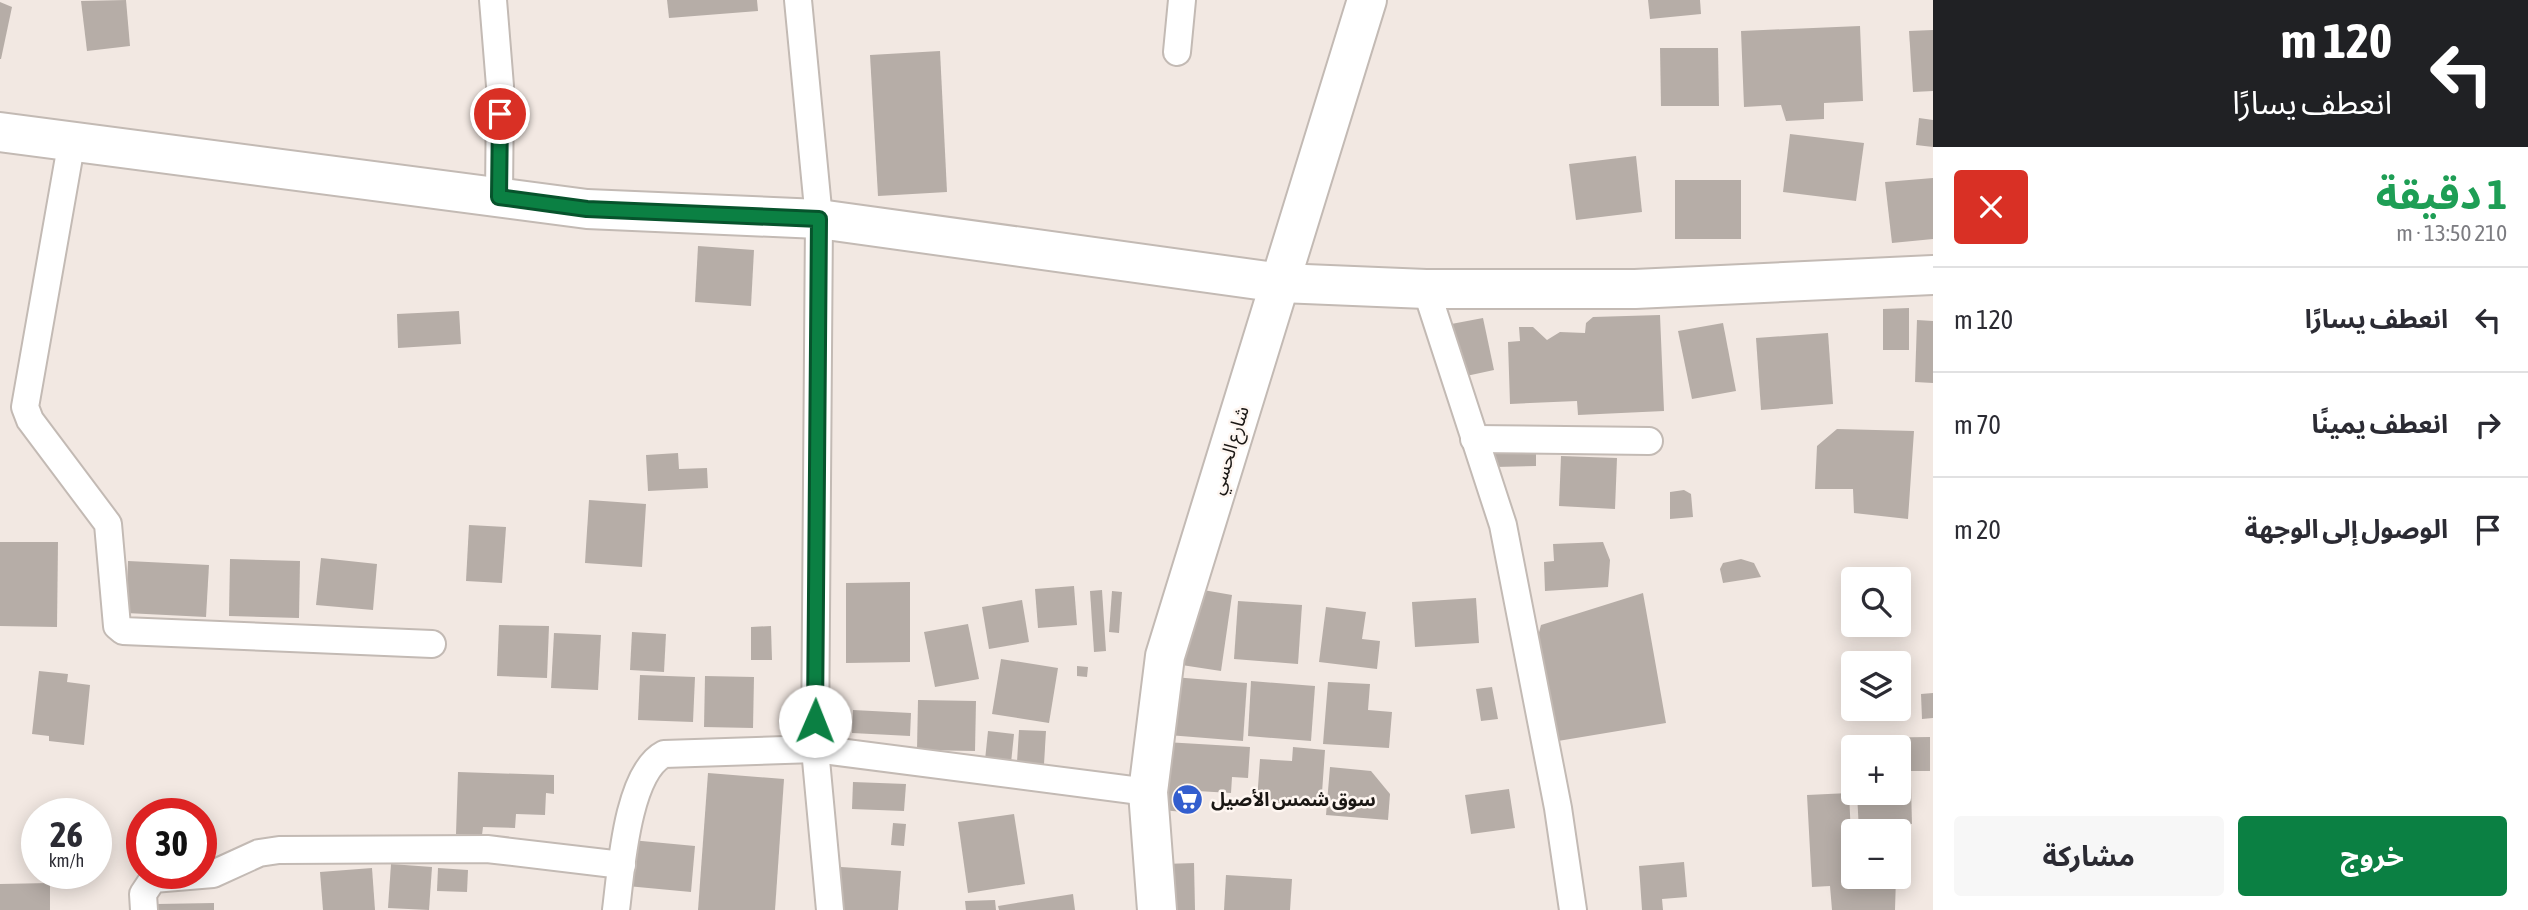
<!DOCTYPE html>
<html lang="ar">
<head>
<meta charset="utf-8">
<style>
  body { margin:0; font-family:"Asap Condensed","Noto Sans Arabic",sans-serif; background:#f7f7f7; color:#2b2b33; direction:rtl; height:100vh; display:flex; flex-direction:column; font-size:26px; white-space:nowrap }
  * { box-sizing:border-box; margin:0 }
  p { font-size:23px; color:#7c7c81 }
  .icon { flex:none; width:38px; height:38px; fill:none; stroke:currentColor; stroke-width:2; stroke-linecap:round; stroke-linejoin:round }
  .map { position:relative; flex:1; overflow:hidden; direction:ltr }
  .side { display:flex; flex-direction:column; background:#fff; width:595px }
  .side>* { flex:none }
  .banner { background:#202124; color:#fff; overflow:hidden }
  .buttons { position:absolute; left:1841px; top:567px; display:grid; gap:14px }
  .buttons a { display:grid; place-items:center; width:70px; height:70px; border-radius:7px; background:#fff; box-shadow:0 4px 18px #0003; font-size:35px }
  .speed { position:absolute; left:21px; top:798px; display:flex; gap:14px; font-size:35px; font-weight:700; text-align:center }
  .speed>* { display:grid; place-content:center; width:91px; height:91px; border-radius:50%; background:#fff; box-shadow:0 4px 18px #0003; line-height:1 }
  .speed small { font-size:18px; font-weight:400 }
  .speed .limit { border:10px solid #d22; background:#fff; color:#111 }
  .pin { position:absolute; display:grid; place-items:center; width:60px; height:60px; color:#fff; margin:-30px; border:4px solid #fff; border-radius:50%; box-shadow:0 2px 7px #0007 }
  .me { position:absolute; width:77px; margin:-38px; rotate:1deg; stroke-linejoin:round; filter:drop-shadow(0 0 5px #0008) }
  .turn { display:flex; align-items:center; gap:24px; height:147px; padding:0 21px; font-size:32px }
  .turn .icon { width:91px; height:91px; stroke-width:2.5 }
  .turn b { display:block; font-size:49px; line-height:60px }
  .round { display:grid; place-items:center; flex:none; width:74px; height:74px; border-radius:7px; background:#f7f7f7 }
  .head { display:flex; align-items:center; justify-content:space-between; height:119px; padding:0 21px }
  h1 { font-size:42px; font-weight:700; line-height:52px; color:#1e9e55 }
  .action { display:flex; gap:14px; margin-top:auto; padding:14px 21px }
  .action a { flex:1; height:80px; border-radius:7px; background:#0b8043; color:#fff; font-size:28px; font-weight:700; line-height:80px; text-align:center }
  .action a+a { background:#f7f7f7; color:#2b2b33 }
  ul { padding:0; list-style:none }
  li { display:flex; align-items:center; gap:21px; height:105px; padding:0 21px; border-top:2px solid #e1e1e2 }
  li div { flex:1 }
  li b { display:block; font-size:26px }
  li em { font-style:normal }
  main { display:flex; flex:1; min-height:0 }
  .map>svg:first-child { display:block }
  .building { fill:#b6ada7 }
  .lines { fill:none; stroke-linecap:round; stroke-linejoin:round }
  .street-casing { stroke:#c3bab4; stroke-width:30 }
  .secondary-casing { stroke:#c3bab4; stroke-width:42 }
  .primary-casing { stroke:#c3bab4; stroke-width:42 }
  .street { stroke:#fff; stroke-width:26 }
  .secondary { stroke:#fff; stroke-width:38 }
  .primary { stroke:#fff; stroke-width:38 }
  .route-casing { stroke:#07532c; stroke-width:18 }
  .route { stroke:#0b8043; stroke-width:12 }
  .labels { text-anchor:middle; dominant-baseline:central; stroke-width:5; stroke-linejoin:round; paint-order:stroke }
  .street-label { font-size:19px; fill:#1a1714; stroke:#fef6f1 }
  .poi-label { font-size:19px; font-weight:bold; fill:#1a1714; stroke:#fef6f1; text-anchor:start }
</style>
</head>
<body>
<main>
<section class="side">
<div class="banner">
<div class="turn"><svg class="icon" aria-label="left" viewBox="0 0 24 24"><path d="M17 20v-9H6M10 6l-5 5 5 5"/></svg><div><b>120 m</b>انعطف يسارًا</div></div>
</div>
<div class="head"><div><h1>1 دقيقة</h1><p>210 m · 13:50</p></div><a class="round" style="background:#d93025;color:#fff"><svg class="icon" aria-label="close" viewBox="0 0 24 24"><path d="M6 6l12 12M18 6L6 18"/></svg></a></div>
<ul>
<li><svg class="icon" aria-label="left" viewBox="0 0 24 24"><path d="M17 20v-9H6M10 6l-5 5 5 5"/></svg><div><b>انعطف يسارًا</b></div><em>120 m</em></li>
<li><svg class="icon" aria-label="right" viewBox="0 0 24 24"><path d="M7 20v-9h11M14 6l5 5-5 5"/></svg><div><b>انعطف يمينًا</b></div><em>70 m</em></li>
<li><svg class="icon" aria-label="arrive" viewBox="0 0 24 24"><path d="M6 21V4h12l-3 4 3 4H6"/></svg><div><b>الوصول إلى الوجهة</b></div><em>20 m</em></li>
</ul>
<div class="action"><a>خروج</a><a>مشاركة</a></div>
</section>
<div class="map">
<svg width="1933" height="910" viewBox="0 0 1933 910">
  <rect width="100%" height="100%" fill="#f2e8e2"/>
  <g class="building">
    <path d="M126 0 130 46 87 51 81 1Z"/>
    <path d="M667 0H757L758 11 669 18Z"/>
    <path d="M1648 0H1700L1701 14 1650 19Z"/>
    <path d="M0 2 12 7 1 59H0Z"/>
    <path d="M1860 26 1863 101 1824 103V119L1786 121 1781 105 1744 107 1741 31Z"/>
    <path d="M1933 30V91L1913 92 1909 31Z"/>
    <path d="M1660 48H1718L1719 106H1661Z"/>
    <path d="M940 51 947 192 878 196 870 55Z"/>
    <path d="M1919 118 1933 120V147L1916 145Z"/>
    <path d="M1790 134 1864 143 1856 201 1783 192Z"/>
    <path d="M1636 156 1642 212 1576 220 1569 164Z"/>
    <path d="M1933 178V239L1892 243 1885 182Z"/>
    <rect x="1675" y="180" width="66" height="59"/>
    <path d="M698 246 754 250 751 306 695 302Z"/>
    <path d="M1909 308V350H1883V309Z"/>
    <path d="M459 311 461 344 398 348 397 314Z"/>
    <path d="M1660 315 1664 411 1578 415 1577 401 1510 404 1508 342 1520 341 1519 327H1533L1547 340 1560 332 1585 333 1586 323 1593 317Z"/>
    <path d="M1483 318 1494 370 1457 378 1446 325Z"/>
    <path d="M1917 320 1933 321V383L1915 382Z"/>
    <path d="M1723 323 1736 391 1692 399 1678 331Z"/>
    <path d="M1828 333 1833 404 1761 410 1756 338Z"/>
    <path d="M1837 429 1914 431 1908 519 1854 513 1853 489H1815L1817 446Z"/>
    <path d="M1495 451H1536V466L1495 467Z"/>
    <path d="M678 453 679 469 707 468 708 488 648 491 646 455Z"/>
    <path d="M1561 456 1617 458 1615 509 1559 506Z"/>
    <path d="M1684 490 1691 494 1693 517 1670 519V492Z"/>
    <path d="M589 500 646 504 642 567 585 563Z"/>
    <path d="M469 525 506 527 502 583 466 581Z"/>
    <path d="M0 542H58L57 627 0 626Z"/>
    <path d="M1603 542 1610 560 1608 587 1545 591 1544 562 1554 561 1553 544Z"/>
    <path d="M321 558 377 564 373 610 316 605Z"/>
    <path d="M230 559 300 561 299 618 229 616Z"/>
    <path d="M1741 559 1754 563 1761 577 1723 583 1720 569 1723 563Z"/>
    <path d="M128 561 209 565 206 617 126 613Z"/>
    <path d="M910 582V662L846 663V583Z"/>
    <path d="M1074 586 1077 625 1038 628 1035 589Z"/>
    <path d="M1186 587 1232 595 1221 671 1175 664Z"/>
    <path d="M1102 590 1106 651 1094 652 1090 591Z"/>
    <path d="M1112 591 1122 592 1119 633 1109 632Z"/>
    <path d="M1643 593 1666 723 1558 741 1556 725 1549 727 1536 644 1541 625Z"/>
    <path d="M1476 598 1479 643 1415 647 1412 602Z"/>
    <path d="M1022 600 1029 642 989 649 982 607Z"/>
    <path d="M1238 601 1302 605 1298 664 1234 659Z"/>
    <path d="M1326 607 1366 612 1362 639 1380 641 1377 669 1319 662Z"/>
    <path d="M968 624 979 679 935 687 924 632Z"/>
    <path d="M499 625 549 626 547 678 497 676Z"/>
    <path d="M771 626 772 660H751V627Z"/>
    <path d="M632 632 666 634 664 672 630 670Z"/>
    <path d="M554 633 601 635 598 690 551 688Z"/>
    <path d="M1001 659 1058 668 1049 723 992 714Z"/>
    <path d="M1077 666 1088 667 1087 677 1077 676Z"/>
    <path d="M39 671 68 674 67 682 90 685 84 745 49 741V736L32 734Z"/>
    <path d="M640 675 695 677 693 722 638 720Z"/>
    <path d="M705 676 754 677 753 728 704 727Z"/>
    <path d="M1173 677 1247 683 1243 741 1168 735Z"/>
    <path d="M1251 681 1315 686 1311 741 1248 736Z"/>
    <path d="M1328 682 1370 684 1368 710 1392 712 1389 748 1323 744Z"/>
    <path d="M1492 687 1498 719 1481 721 1476 689Z"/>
    <path d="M1933 693V718L1922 719 1921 694Z"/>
    <path d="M918 700 976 701 975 751 917 750Z"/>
    <path d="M853 710 911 713 910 736 852 733Z"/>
    <path d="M1019 730 1046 731 1044 764 1017 762Z"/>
    <path d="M988 731 1014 734 1011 763 985 760Z"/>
    <path d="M1930 737V771H1899V747H1858V738Z"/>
    <path d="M1165 742 1250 747 1248 778 1232 777 1231 793 1197 791 1196 813 1161 810Z"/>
    <path d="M1293 747 1325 750 1321 807 1257 801 1260 759 1292 761Z"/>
    <path d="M1330 767 1371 771 1390 794 1388 820 1326 815Z"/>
    <path d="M458 772 554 775V794L546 793 545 815 516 814 515 828 483 827 482 835 456 834Z"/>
    <path d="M708 773 784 779 775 910H698Z"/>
    <path d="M853 782 906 784 904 811 852 809Z"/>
    <path d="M1911 786 1912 824 1895 825V831H1859L1857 793H1899V787Z"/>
    <path d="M1509 789 1515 828 1471 834 1465 795Z"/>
    <path d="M1849 793 1853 877H1896L1895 910H1832L1830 886 1812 887 1807 795Z"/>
    <path d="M1014 814 1025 884 968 893 958 822Z"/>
    <path d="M893 823 906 824 904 846 891 845Z"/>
    <path d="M631 840 695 846 691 892 627 886Z"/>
    <path d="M1684 862 1687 897 1662 899 1663 910H1642L1639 866Z"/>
    <path d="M1194 863 1195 910H1165L1164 864Z"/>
    <path d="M391 864 432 867 429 910 388 908Z"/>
    <path d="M841 867 901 871 898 910H839Z"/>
    <path d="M372 868 375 910H323L320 872Z"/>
    <path d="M438 868 468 870 467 892 437 891Z"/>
    <path d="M1226 875 1292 879 1290 910H1224Z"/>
    <path d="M50 883V910H0V884Z"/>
    <path d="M1073 894 1075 910H999L998 906Z"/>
    <path d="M995 900 996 910H966L965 901Z"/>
    <path d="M214 903V910H157V904Z"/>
  </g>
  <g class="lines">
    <defs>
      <g id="street">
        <path d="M493 0 500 86 499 197"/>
        <path d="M798 0 819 219 815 749 830 910"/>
        <path d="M1177 52 1182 0"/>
        <path d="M72 140 25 407 30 420 108 524 117 626 123 631 432 644"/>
        <path d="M1426 289 1503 525 1558 808 1573 910"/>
        <path d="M1474 439 1649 441"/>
        <path d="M144 910 143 894 153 879 213 874 259 853 279 850 487 849 622 865"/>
        <path d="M616 910C621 871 627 773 664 754L815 749 1148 792"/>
      </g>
      <path id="secondary" d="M1157 910 1148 792 1165 656 1367 0"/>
      <path id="primary" d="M0 132 587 209 819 219 1281 283 1426 289H1635L1933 275"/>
    </defs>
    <use href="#street" class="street-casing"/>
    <use href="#secondary" class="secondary-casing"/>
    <use href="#primary" class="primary-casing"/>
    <use href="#street" class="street"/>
    <use href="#secondary" class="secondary"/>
    <use href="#primary" class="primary"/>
  </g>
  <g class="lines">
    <defs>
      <path id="route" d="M500 114 499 197 587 209 819 219 815 721"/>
    </defs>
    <use href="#route" class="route-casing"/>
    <use href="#route" class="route"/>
  </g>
  <defs>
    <symbol id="supermarket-disc" viewBox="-11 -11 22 22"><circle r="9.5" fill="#335ece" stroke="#fef6f1"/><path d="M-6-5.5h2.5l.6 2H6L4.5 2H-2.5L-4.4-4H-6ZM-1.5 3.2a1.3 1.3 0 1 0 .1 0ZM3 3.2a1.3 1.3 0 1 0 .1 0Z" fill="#fff"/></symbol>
  </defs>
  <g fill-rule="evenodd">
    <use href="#supermarket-disc" x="1170" y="782" width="35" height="35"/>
  </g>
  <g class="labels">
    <g class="street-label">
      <text transform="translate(1229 450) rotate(-73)">شارع الحسي</text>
    </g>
    <g class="poi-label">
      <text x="1211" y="799">سوق شمس الأصيل</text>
    </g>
  </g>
</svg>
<div class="buttons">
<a><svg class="icon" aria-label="search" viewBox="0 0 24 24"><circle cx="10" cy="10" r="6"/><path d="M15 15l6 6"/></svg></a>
<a><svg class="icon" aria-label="layers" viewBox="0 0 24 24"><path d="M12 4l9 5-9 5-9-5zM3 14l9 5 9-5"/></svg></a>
<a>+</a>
<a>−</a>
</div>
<div class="speed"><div>26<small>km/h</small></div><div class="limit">30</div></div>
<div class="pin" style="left:500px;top:114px;background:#d93025"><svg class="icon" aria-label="arrive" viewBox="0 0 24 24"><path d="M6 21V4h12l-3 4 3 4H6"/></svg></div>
<svg class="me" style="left:815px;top:721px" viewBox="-20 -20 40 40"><circle r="19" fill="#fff"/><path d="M0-13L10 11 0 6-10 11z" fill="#0b8043"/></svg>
</div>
</main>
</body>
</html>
